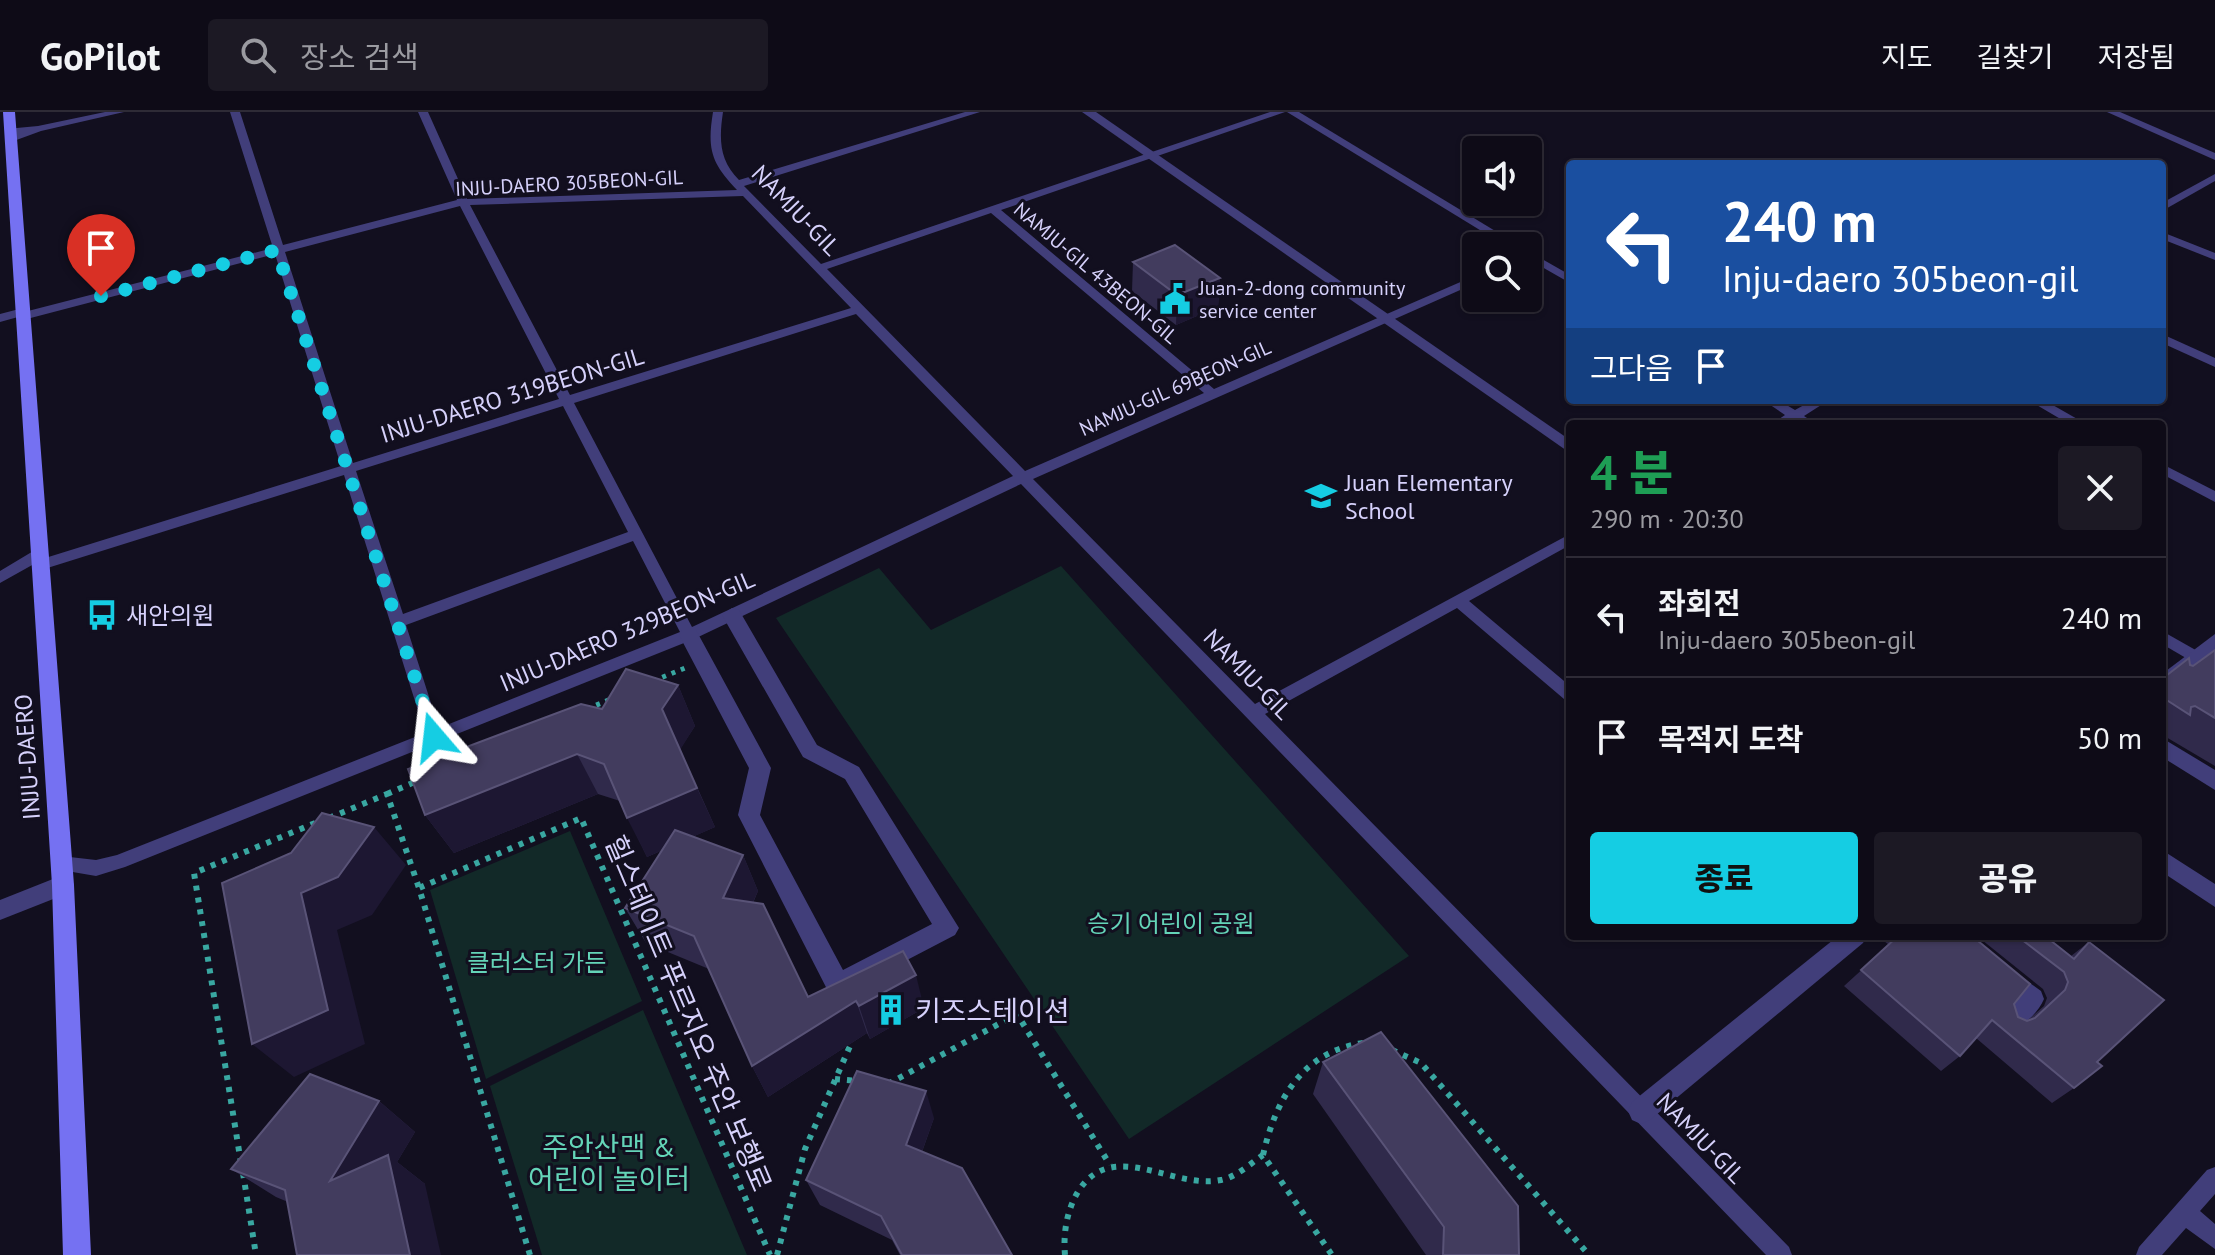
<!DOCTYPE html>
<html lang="ko">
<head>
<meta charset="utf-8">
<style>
  body { margin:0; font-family:"PT Sans","Noto Sans KR",sans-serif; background:#1c1924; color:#f1f3f6; height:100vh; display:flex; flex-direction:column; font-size:30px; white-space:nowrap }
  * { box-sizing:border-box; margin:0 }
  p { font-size:26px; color:#9b9ba1 }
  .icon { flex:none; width:44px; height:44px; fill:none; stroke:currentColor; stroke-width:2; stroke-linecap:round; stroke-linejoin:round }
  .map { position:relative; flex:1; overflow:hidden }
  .side { position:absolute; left:1566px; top:308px; width:600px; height:520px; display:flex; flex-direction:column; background:#0e0b17; border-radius:8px; box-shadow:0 2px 6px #0004,0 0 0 2px #2e2b36 }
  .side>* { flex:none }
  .hud { position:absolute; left:1566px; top:48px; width:600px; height:244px; border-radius:8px; box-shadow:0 2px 6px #0004,0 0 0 2px #2e2b36; background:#1a4fa0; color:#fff; overflow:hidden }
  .buttons { position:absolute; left:1462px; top:24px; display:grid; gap:16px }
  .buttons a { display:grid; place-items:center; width:80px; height:80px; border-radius:8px; background:#0e0b17; box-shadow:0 2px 6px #0004,0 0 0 2px #2e2b36; font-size:40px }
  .pin { position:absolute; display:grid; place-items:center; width:68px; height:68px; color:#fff; margin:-82px -34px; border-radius:50% 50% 50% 0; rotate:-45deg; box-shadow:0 0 8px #0007 }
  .pin .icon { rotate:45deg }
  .me { position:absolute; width:88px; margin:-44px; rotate:343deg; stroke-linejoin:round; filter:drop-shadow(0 0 6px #0008) }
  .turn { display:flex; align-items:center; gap:28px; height:168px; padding:0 24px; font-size:36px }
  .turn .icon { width:104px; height:104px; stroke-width:2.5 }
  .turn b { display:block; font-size:56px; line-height:68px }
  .then { display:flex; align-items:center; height:76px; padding:0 24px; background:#0003; gap:16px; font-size:30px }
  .round { display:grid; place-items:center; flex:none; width:84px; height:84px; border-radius:8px; background:#1c1924 }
  .overview { display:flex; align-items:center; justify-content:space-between; height:136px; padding:0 24px }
  h1 { font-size:48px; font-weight:800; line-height:60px; color:#1e9e55 }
  .button { display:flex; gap:16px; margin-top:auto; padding:16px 24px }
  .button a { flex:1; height:92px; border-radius:8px; background:#15cde3; color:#111; font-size:32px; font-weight:800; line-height:92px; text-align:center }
  .button a+a { background:#1c1924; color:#f1f3f6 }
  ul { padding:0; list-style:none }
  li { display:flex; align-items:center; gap:24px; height:120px; padding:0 24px; border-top:2px solid #2e2b36 }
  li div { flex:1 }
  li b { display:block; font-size:30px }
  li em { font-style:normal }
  header { display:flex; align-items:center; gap:48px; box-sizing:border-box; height:112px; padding:0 40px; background:#0e0b17; border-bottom:2px solid #2e2b36 }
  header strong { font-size:38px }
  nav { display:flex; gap:44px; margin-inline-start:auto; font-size:28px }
  .search { width:560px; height:72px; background:#1c1924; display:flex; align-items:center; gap:20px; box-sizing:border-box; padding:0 28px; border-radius:8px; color:#9b9ba1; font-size:30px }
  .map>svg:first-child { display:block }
  .green { fill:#122928 }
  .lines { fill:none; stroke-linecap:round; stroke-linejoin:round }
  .path-far1 { stroke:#39a7a1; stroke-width:5; stroke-dasharray:4 6; stroke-linecap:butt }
  .path { stroke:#39a7a1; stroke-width:6; stroke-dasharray:5 7; stroke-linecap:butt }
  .lane { fill:#413e7a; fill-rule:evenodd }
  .street { fill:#413e7a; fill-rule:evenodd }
  .secondary { fill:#7571f2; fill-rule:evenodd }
  .wall { fill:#302a4b }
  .shaded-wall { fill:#1d1732 }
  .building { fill:#423c5e; stroke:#595377; stroke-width:2 }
  .route { stroke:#15cde3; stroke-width:14; stroke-dasharray:0 25.2 }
  .labels { text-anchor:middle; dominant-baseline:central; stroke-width:6; stroke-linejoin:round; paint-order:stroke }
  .far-street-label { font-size:20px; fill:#d6d1fb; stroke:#120f1f }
  .far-poi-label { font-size:20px; fill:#d6d1fb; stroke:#120f1f; text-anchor:start }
  .street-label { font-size:24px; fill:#d6d1fb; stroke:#120f1f }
  .poi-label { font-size:24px; fill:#d6d1fb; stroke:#120f1f; text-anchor:start }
  .park-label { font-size:24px; fill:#64d4b8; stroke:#120f1f }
  .near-poi-label { font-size:28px; fill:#d6d1fb; stroke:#120f1f; text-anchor:start }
  .near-street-label { font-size:28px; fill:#d6d1fb; stroke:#120f1f }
  .near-park-label { font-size:28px; fill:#64d4b8; stroke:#120f1f }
</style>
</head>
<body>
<header>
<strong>GoPilot</strong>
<div class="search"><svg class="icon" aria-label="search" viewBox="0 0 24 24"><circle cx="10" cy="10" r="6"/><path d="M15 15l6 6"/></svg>장소 검색</div>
<nav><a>지도</a><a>길찾기</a><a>저장됨</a></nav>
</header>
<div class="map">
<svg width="2215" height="1143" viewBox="0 0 2215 1143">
  <rect width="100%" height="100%" fill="#120f1f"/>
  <g class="green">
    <path d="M1061 454 1409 844 1129 1027 776 506 879 456 931 518Z"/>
    <path d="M570 719 642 889 486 967 430 778Z"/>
    <path d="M643 898 747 1143H542L490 974Z"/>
  </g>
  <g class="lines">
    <g class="path-far1">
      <path d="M653 569 685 556"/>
      <path d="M587 597 611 587"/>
    </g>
    <g class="path">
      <path d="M387 682 419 668"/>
      <path d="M329 706 387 682 419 776"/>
      <path d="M1392 938 1421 951 1589 1143"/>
      <path d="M835 967 858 969"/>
      <path d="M888 972 1017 902 1110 1053"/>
      <path d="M1263 1043C1276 987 1302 940 1363 931"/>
      <path d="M241 1051 194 761 320 709"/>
      <path d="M243 1061 256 1143"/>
      <path d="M530 1143 419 776 581 706 770 1143"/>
      <path d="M777 1143 805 1037 850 934 847 928"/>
      <path d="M1065 1143C1063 1121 1067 1097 1079 1078 1114 1026 1173 1078 1221 1068 1236 1065 1250 1052 1263 1043L1332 1143"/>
    </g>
    <g class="lane">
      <path d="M105 0H124L41 19 11 30 6 27 16 22 6 21V17L38 14Z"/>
      <path d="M230 0H240L283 133 457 88 418 0H428L467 87 737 78C711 51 707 37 713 0H723C719 27 719 48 739 68L965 0H980L744 74 821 152 1270 0H1285L1001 98 1214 277 1472 165 1476 164V171L1033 367 1255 592 1570 422V433L1469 489 1570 574V589L1564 587 1457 496 1265 602 1789 1135 1792 1143H1766L1021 372 694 527 125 755 96 764 55 757 52 752 55 747 61 744 96 748 117 743 425 621 344 363 41 458 36 457 34 452 0 471V459L35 438H45L47 442 42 447 341 354 275 142 23 208 18 205 0 210V202L23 196 28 199 273 136ZM743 84 851 196 570 283 470 93ZM460 94 559 287 353 351 285 140ZM991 101 1204 281 1025 359 827 157ZM856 202 1013 364 692 515 574 291ZM563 294 628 420 403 502 356 359ZM633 429 680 520 439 616 406 513Z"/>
      <path d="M1287 0H1299L1520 134H1506Z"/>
      <path d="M2107 0H2120L2215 41V48Z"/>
      <path d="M2215 62V69L2162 99V91Z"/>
      <path d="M2162 120 2215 141V148L2162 127Z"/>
      <path d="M1528 139 1570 163V171L1528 147Z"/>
      <path d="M2162 222 2215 246V255L2162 231Z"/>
      <path d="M1763 288H1778L1795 298 1813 288H1829L1804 304 1816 312H1799L1794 309 1789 312H1772L1785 303Z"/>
      <path d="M2028 288H2044L2086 312H2069Z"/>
      <path d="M2162 352 2215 379V390L2162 362Z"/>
      <path d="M2162 519 2215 549V563L2162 532Z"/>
      <path d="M2215 1055V1082L2200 1099 2215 1112V1137L2186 1116 2162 1143H2136L2139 1135 2207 1058Z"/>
    </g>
    <g class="street">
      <path d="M1082 0H1096L1570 328V341Z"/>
      <path d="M732 496 739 498 817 633 859 655 959 816 955 823 838 884 829 881 738 703 749 656 679 523 682 518H696L771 656 760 703 843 858 932 812 845 667 803 645 722 503Z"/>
      <path d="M2215 522V540L2169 578 2162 581V562Z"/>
      <path d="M2162 626 2215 658V678L2162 645Z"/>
      <path d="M2162 738 2215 772V795L2162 760Z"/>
      <path d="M63 763 71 766 74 773 71 780 0 808V788Z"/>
      <path d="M1838 824H1867L1863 831 1650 1008 1641 1012 1632 1008 1628 999 1632 990Z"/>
      <path d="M2005 853 2041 879 2044 887C2038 901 2022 916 2008 922L1999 918 1996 910 2015 887 1997 872 1993 864 1997 856Z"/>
    </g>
    <path class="secondary" d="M3 0H15L74 773 91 1143H63L52 773Z"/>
  </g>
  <g class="wall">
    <path d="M1133 150 1220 166 1218 195 1176 213 1132 179Z"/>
    <path d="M2215 538V654L2166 625 2162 629V567L2190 553 2193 554Z"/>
    <path d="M678 573 695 614 680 637 715 715 692 725 743 743 758 779 753 791 808 885 924 896 870 927 867 921 768 985 752 954 709 857 646 831 625 796 663 738 647 745 620 689 598 682 454 741 425 703 602 597Z"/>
    <path d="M1889 824H1972L2014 892 2018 905 2027 909 2044 894 2047 886 2043 877 1977 824H2045L2071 844 2089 830 2097 950 2074 976 2052 991 1976 926 1960 944 1941 959 1844 874 1889 833 1884 829Z"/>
    <path d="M1323 950 1519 1143H1426L1313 982Z"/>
    <path d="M379 989 415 1020 397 1050 425 1072 288 1090 276 1085 231 1057Z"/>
    <path d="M934 1006 922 1040 1012 1143H900L892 1128 820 1093 806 1068Z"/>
  </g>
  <g class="shaded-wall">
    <path d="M1220 166 1218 195 1176 213 1177 183Z"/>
    <path d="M678 573 695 614 680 638 662 597Z"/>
    <path d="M577 642 598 682 454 741 425 703Z"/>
    <path d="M697 676 715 715 647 745 627 706Z"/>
    <path d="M374 715 406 753 372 803 337 818 365 932 294 965 252 932 301 781Z"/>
    <path d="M743 743 758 779 739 821 723 786Z"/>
    <path d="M916 863 924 896 870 927 859 894Z"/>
    <path d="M856 889 867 921 768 985 752 954Z"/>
    <path d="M926 979 934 1006 915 1059 906 1033Z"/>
    <path d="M379 989 415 1020 397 1050 425 1072 441 1143H410L330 1069Z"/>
  </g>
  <g class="building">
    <path d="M1175 133 1220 166 1177 183 1133 150Z"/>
    <path d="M2215 538V606L2195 594 2191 595 2190 603 2162 585V567L2189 546 2190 553 2193 554Z"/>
    <path d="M626 557 678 573 662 597 697 676 627 706 604 652 577 642 425 703 408 657 581 592 602 597Z"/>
    <path d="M322 701 374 715 338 765 301 781 328 898 252 932 222 771 291 741Z"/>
    <path d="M675 718 743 743 723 786 763 792 808 885 903 839 916 863 859 894 856 889 752 954 694 824 625 796Z"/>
    <path d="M1898 824H1972L2030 872 2014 892 2018 905 2027 909 2035 906 2065 878 2068 870 2064 860 2017 824H2045L2074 847 2089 830 2164 888 2097 950 2102 954 2074 976 1992 908 1960 944 1861 858Z"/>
    <path d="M1381 920 1518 1094 1519 1143H1443L1444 1115 1323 950Z"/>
    <path d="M857 959 926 979 906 1033 962 1056 1012 1143H902L881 1104 806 1068Z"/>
    <path d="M310 962 379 989 330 1069 388 1043 410 1143H297L285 1078 231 1057Z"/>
  </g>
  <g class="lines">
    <path class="route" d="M101 184 277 138 434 625"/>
  </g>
  <defs>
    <symbol id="civic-bare" viewBox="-9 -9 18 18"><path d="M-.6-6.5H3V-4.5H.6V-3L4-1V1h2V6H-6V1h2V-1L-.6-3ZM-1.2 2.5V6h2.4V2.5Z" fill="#15cde3" stroke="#120f1f" stroke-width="2.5" paint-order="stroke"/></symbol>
    <symbol id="school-bare" viewBox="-9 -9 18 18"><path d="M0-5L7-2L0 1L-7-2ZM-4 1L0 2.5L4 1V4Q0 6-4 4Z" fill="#15cde3" stroke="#120f1f" stroke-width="2.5" paint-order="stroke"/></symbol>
    <symbol id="bus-bare" viewBox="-9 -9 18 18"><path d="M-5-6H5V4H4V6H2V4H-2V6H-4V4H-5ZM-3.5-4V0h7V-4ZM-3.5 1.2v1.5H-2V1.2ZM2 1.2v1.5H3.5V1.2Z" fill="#15cde3" stroke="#120f1f" stroke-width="2.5" paint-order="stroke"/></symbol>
    <symbol id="building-bare" viewBox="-9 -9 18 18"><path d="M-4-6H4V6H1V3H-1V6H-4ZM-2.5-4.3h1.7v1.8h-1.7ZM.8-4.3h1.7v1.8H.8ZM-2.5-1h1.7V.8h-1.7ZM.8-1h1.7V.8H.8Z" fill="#15cde3" stroke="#120f1f" stroke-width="2.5" paint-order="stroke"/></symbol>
  </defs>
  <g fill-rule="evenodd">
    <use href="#civic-bare" x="1153" y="165" width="44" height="44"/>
    <use href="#school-bare" x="1299" y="362" width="44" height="44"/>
    <use href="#bus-bare" x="80" y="481" width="44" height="44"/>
    <use href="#building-bare" x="869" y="876" width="44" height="44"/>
  </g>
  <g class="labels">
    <g class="far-street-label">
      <text transform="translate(569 71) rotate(-3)">INJU-DAERO 305BEON-GIL</text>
      <text transform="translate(1096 161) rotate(40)">NAMJU-GIL 43BEON-GIL</text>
      <text transform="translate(1175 276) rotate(-24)">NAMJU-GIL 69BEON-GIL</text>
    </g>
    <g class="far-poi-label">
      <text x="1199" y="176">Juan-2-dong community<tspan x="1199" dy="23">service center</tspan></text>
    </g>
    <g class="street-label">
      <text transform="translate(796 98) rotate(46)">NAMJU-GIL</text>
      <text transform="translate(512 283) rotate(-17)">INJU-DAERO 319BEON-GIL</text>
      <text transform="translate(627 519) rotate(-23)">INJU-DAERO 329BEON-GIL</text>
      <text transform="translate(1248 562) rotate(46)">NAMJU-GIL</text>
      <text transform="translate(27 645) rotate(-94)">INJU-DAERO</text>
      <text transform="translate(1701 1026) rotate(46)">NAMJU-GIL</text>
    </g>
    <g class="poi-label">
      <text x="1345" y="370">Juan Elementary<tspan x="1345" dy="28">School</tspan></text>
      <text x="126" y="503">새안의원</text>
    </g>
    <g class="park-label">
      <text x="1171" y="811">승기 어린이 공원</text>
      <text x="537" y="850">클러스터 가든</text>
    </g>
    <g class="near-poi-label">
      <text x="915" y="898">키즈스테이션</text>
    </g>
    <g class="near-street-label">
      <text transform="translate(689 901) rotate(67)">힐스테이트 푸르지오 주안 보행로</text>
    </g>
    <g class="near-park-label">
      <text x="609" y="1034">주안산맥 &amp;<tspan x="609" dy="32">어린이 놀이터</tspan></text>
    </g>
  </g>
</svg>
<div class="buttons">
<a><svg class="icon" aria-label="sound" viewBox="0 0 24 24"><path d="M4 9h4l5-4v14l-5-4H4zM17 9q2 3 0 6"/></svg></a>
<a><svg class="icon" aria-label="search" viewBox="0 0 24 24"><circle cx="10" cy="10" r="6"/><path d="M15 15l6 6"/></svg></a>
</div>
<div class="pin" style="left:101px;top:184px;background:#d93025"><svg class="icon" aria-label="arrive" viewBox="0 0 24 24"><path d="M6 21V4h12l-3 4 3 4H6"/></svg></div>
<svg class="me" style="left:434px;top:625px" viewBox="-20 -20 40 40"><path d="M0-17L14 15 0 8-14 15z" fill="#15cde3" stroke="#fff" stroke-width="4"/></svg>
<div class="hud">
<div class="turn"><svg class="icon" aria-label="left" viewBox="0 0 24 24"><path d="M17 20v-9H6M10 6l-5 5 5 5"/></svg><div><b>240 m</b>Inju-daero 305beon-gil</div></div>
<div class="then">그다음<svg class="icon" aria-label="arrive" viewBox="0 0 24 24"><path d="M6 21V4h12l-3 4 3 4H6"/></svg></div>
</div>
<section class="side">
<div class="overview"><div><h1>4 분</h1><p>290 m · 20:30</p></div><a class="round"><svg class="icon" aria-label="close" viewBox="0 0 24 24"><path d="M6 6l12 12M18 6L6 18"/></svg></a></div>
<ul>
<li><svg class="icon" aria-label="left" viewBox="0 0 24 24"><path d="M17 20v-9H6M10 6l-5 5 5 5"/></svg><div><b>좌회전</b><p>Inju-daero 305beon-gil</p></div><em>240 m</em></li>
<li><svg class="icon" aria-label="arrive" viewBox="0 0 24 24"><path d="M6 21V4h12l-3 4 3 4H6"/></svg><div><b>목적지 도착</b></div><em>50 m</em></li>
</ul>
<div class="button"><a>종료</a><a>공유</a></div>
</section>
</div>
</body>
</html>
